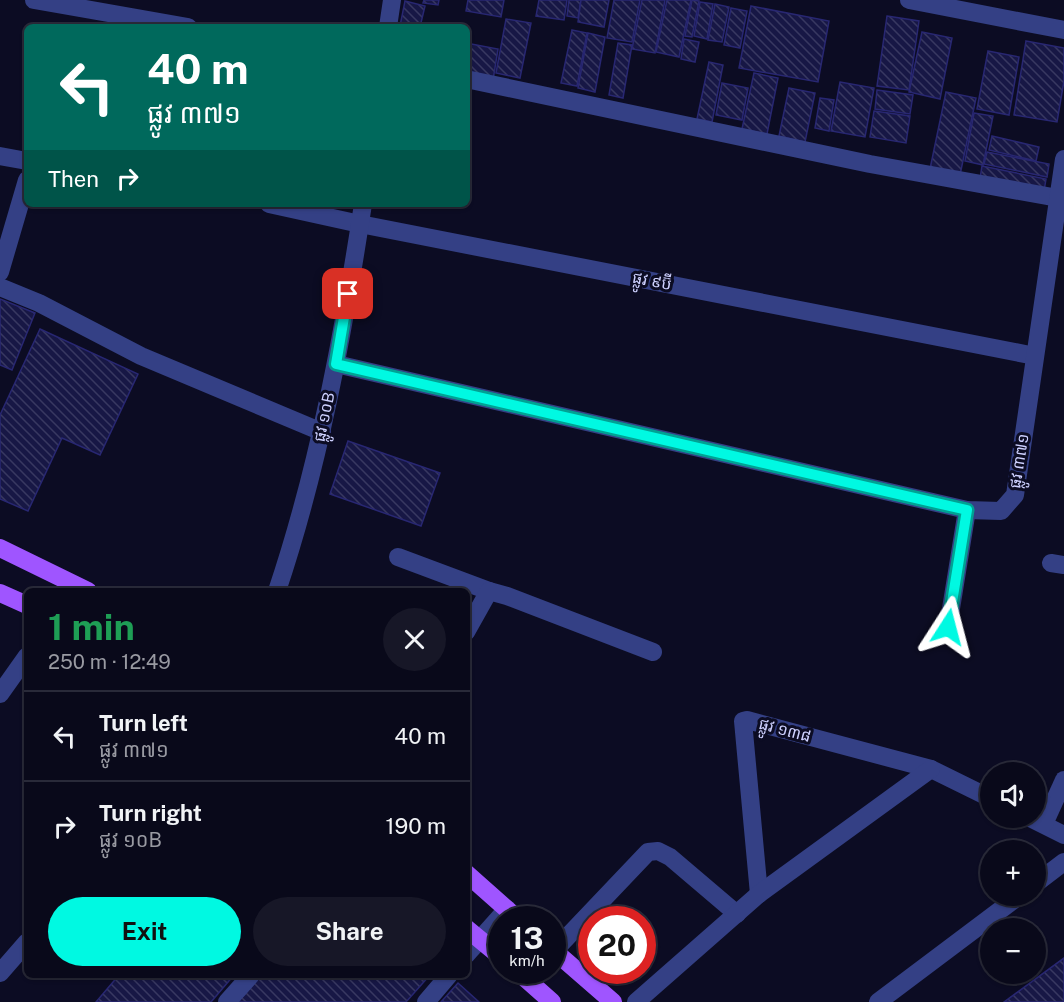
<!DOCTYPE html>
<html lang="en">
<head>
<meta charset="utf-8">
<style>
  body { margin:0; font-family:"Public Sans","Noto Sans Khmer",sans-serif; background:#171727; color:#f1f3f6; height:100vh; display:flex; flex-direction:column; font-size:22px; white-space:nowrap }
  * { box-sizing:border-box; margin:0 }
  p { font-size:20px; color:#999aa2 }
  .icon { flex:none; width:33px; height:33px; fill:none; stroke:currentColor; stroke-width:2; stroke-linecap:round; stroke-linejoin:round }
  .map { position:relative; flex:1; overflow:hidden }
  .details { position:absolute; left:24px; top:588px; width:446px; height:390px; display:flex; flex-direction:column; background:#09091a; border-radius:9px; box-shadow:0 2px 4px #0004,0 0 0 2px #292a39 }
  .details>* { flex:none }
  .top-card { position:absolute; left:24px; top:24px; width:446px; height:183px; border-radius:9px; box-shadow:0 2px 4px #0004,0 0 0 2px #292a39; background:#00695c; color:#fff; overflow:hidden }
  .fabs { position:absolute; left:980px; top:762px; display:grid; gap:12px }
  .fabs a { display:grid; place-items:center; width:66px; height:66px; border-radius:50%; background:#09091a; box-shadow:0 2px 4px #0004,0 0 0 2px #292a39; font-size:30px }
  .speed { position:absolute; left:488px; top:906px; display:flex; gap:12px; font-size:30px; font-weight:700; text-align:center }
  .speed>* { display:grid; place-content:center; width:78px; height:78px; border-radius:50%; background:#09091a; box-shadow:0 2px 4px #0004,0 0 0 2px #292a39; line-height:1 }
  .speed small { font-size:15px; font-weight:400 }
  .speed .limit { border:9px solid #d22; background:#fff; color:#111 }
  .pin { position:absolute; display:grid; place-items:center; width:51px; height:51px; color:#fff; margin:-26px; border-radius:12px; box-shadow:0 3px 9px #0006 }
  .me { position:absolute; width:66px; margin:-33px; rotate:9deg; stroke-linejoin:round; filter:drop-shadow(0 0 4px #0008) }
  .turn { display:flex; align-items:center; gap:21px; height:126px; padding:0 24px; font-size:27px }
  .turn .icon { width:78px; height:78px; stroke-width:2.5 }
  .turn b { display:block; font-size:42px; line-height:51px }
  .then { display:flex; align-items:center; height:57px; padding:0 24px; background:#0003; gap:12px; font-size:22px }
  .round { display:grid; place-items:center; flex:none; width:63px; height:63px; border-radius:32px; background:#171727 }
  .headline { display:flex; align-items:center; justify-content:space-between; height:102px; padding:0 24px }
  h1 { font-size:36px; font-weight:700; line-height:45px; color:#1e9e55 }
  .action { display:flex; gap:12px; margin-top:auto; padding:12px 24px }
  .action a { flex:1; height:69px; border-radius:36px; background:#00f9e2; color:#111; font-size:24px; font-weight:700; line-height:69px; text-align:center }
  .action a+a { background:#171727; color:#f1f3f6 }
  ul { padding:0; list-style:none }
  li { display:flex; align-items:center; gap:18px; height:90px; padding:0 24px; border-top:2px solid #292a39 }
  li div { flex:1 }
  li b { display:block; font-size:22px }
  li em { font-style:normal }
  .map>svg:first-child { display:block }
  .building { fill:url(#building-back-hatch); stroke:#282772; stroke-width:1.5 }
  .lines { fill:none; stroke-linecap:round; stroke-linejoin:round }
  .minor { stroke:#344085; stroke-width:18 }
  .major { stroke:#9f55ff; stroke-width:18 }
  .route-casing { stroke:#00a293; stroke-width:15 }
  .route { stroke:#00f9e2; stroke-width:10 }
  .labels { text-anchor:middle; dominant-baseline:central; stroke-width:6; stroke-linejoin:round; paint-order:stroke }
  .street-label { font-size:16px; fill:#ced1ff; stroke:#0c0c23 }
</style>
</head>
<body>
<div class="map">
<svg width="1064" height="1002" viewBox="0 0 1064 1002">
  <defs>
    <pattern id="building-back-hatch" width="6" height="6" patternUnits="userSpaceOnUse" patternTransform="scale(1.5)"><rect width="6" height="6" fill="#171745"/><path d="M-1 5l2 2M0 0l6 6M5-1l2 2" fill="none" stroke="#383861"/></pattern>
  </defs>
  <rect width="100%" height="100%" fill="#0c0c23"/>
  <g class="building">
    <path d="M424 0H439L438 5 423 3Z"/>
    <path d="M468 0H504L501 17 466 11Z"/>
    <path d="M539 0H567L564 20 536 16Z"/>
    <path d="M569 0H581L578 18 567 16Z"/>
    <path d="M581 0H609L604 27 578 22Z"/>
    <path d="M614 0H640L632 42 607 38Z"/>
    <path d="M642 0H665L655 53 632 49Z"/>
    <path d="M667 0H691L679 57 656 52Z"/>
    <path d="M692 0 699 1 692 37 685 36Z"/>
    <path d="M405 1 425 6 420 27 400 26Z"/>
    <path d="M700 2 713 4 707 39 694 36Z"/>
    <path d="M715 4 729 7 722 42 708 40Z"/>
    <path d="M751 6 829 21 818 82 739 68Z"/>
    <path d="M731 8 747 11 740 48 724 45Z"/>
    <path d="M887 16 919 21 909 90 877 86Z"/>
    <path d="M506 19 531 23 520 78 496 73Z"/>
    <path d="M572 30 587 33 577 86 561 83Z"/>
    <path d="M922 32 952 38 940 99 909 92Z"/>
    <path d="M588 33 605 37 595 92 578 88Z"/>
    <path d="M684 39 699 42 695 62 681 59Z"/>
    <path d="M1026 41 1064 48V81L1057 122 1014 115Z"/>
    <path d="M466 43 498 49 493 80 466 75Z"/>
    <path d="M618 43 632 45 623 98 609 95Z"/>
    <path d="M988 51 1019 57 1009 115 977 109Z"/>
    <path d="M709 62 723 65 712 122 697 119Z"/>
    <path d="M754 73 778 78 767 134 742 129Z"/>
    <path d="M840 82 874 88 865 137 831 131Z"/>
    <path d="M722 83 748 88 742 120 716 115Z"/>
    <path d="M789 88 815 93 805 142 779 136Z"/>
    <path d="M877 90 913 95 910 114 875 109Z"/>
    <path d="M946 92 976 98 960 175 930 169Z"/>
    <path d="M820 98 834 100 829 131 815 128Z"/>
    <path d="M874 111 910 116 906 143 870 137Z"/>
    <path d="M974 113 993 116 983 165 965 161Z"/>
    <path d="M992 136 1039 147 1036 161 989 150Z"/>
    <path d="M987 152 1049 164 1047 177 984 164Z"/>
    <path d="M982 166 1046 179 1044 191 980 179Z"/>
    <path d="M0 299 35 313 12 370 0 365Z"/>
    <path d="M40 329 138 374 100 455 62 438 28 511 0 499V415Z"/>
    <path d="M348 441 440 473 421 526 330 494Z"/>
    <path d="M1064 958V1002H1004Z"/>
    <path d="M119 975H234L211 1002H96Z"/>
    <path d="M261 975H430L406 1002H238Z"/>
    <path d="M458 983 479 1002H441Z"/>
  </g>
  <g class="lines">
    <g class="minor">
      <path d="M34 0 188 27"/>
      <path d="M909 0 1064 30"/>
      <path d="M388 27 392 0"/>
      <path d="M466 79 870 164 1058 198"/>
      <path d="M0 156 27 161"/>
      <path d="M269 204 360 224 1035 356"/>
      <path d="M0 272 27 180"/>
      <path d="M0 287 39 303 141 356 322 432"/>
      <path d="M336 364 967 510 1001 511 1015 495 1064 159"/>
      <path d="M398 557 489 591"/>
      <path d="M1051 563 1064 565"/>
      <path d="M277 591C319 466 343 335 363 204"/>
      <path d="M948 627 967 510"/>
      <path d="M466 632 489 591 507 596 653 652"/>
      <path d="M0 694 27 656"/>
      <path d="M1030 818 1064 835"/>
      <path d="M1044 824 1064 780"/>
      <path d="M1035 884 1064 862"/>
      <path d="M759 894 743 721 747 720 931 769 990 798"/>
      <path d="M552 953 648 852 658 851 670 857 737 914"/>
      <path d="M466 955 507 909"/>
      <path d="M0 973 27 942"/>
      <path d="M227 1002 251 975"/>
      <path d="M426 1002 449 975"/>
      <path d="M636 1002 759 894 931 769"/>
      <path d="M878 1002 1019 896"/>
    </g>
    <g class="major">
      <path d="M0 548 88 591"/>
      <path d="M0 593 27 605"/>
      <path d="M466 873 519 920"/>
      <path d="M466 928 501 957"/>
      <path d="M552 949 613 1002"/>
      <path d="M516 970 552 1002"/>
    </g>
  </g>
  <g class="lines">
    <defs>
      <path id="route" d="M348 294 336 364 967 510 948 627"/>
    </defs>
    <use href="#route" class="route-casing"/>
    <use href="#route" class="route"/>
  </g>
  <g class="labels">
    <g class="street-label">
      <text transform="translate(652 281) rotate(11)">ផ្លូវ ៩ប៊ី</text>
      <text transform="translate(324 417) rotate(-78)">ផ្លូវ ១០B</text>
      <text transform="translate(1019 461) rotate(-81)">ផ្លូវ ៣៧១</text>
      <text transform="translate(785 730) rotate(15)">ផ្លូវ ១៣៨</text>
    </g>
  </g>
</svg>
<div class="fabs">
<a><svg class="icon" aria-label="sound" viewBox="0 0 24 24"><path d="M4 9h4l5-4v14l-5-4H4zM17 9q2 3 0 6"/></svg></a>
<a>+</a>
<a>−</a>
</div>
<div class="speed"><div>13<small>km/h</small></div><div class="limit">20</div></div>
<div class="pin" style="left:348px;top:294px;background:#d93025"><svg class="icon" aria-label="arrive" viewBox="0 0 24 24"><path d="M6 21V4h12l-3 4 3 4H6"/></svg></div>
<svg class="me" style="left:948px;top:627px" viewBox="-20 -20 40 40"><path d="M0-17L14 15 0 8-14 15z" fill="#00f9e2" stroke="#fff" stroke-width="4"/></svg>
<div class="top-card">
<div class="turn"><svg class="icon" aria-label="left" viewBox="0 0 24 24"><path d="M17 20v-9H6M10 6l-5 5 5 5"/></svg><div><b>40 m</b>ផ្លូវ ៣៧១</div></div>
<div class="then">Then<svg class="icon" aria-label="right" viewBox="0 0 24 24"><path d="M7 20v-9h11M14 6l5 5-5 5"/></svg></div>
</div>
<section class="details">
<div class="headline"><div><h1>1 min</h1><p>250 m · 12:49</p></div><a class="round"><svg class="icon" aria-label="close" viewBox="0 0 24 24"><path d="M6 6l12 12M18 6L6 18"/></svg></a></div>
<ul>
<li><svg class="icon" aria-label="left" viewBox="0 0 24 24"><path d="M17 20v-9H6M10 6l-5 5 5 5"/></svg><div><b>Turn left</b><p>ផ្លូវ ៣៧១</p></div><em>40 m</em></li>
<li><svg class="icon" aria-label="right" viewBox="0 0 24 24"><path d="M7 20v-9h11M14 6l5 5-5 5"/></svg><div><b>Turn right</b><p>ផ្លូវ ១០B</p></div><em>190 m</em></li>
</ul>
<div class="action"><a>Exit</a><a>Share</a></div>
</section>
</div>
</body>
</html>
